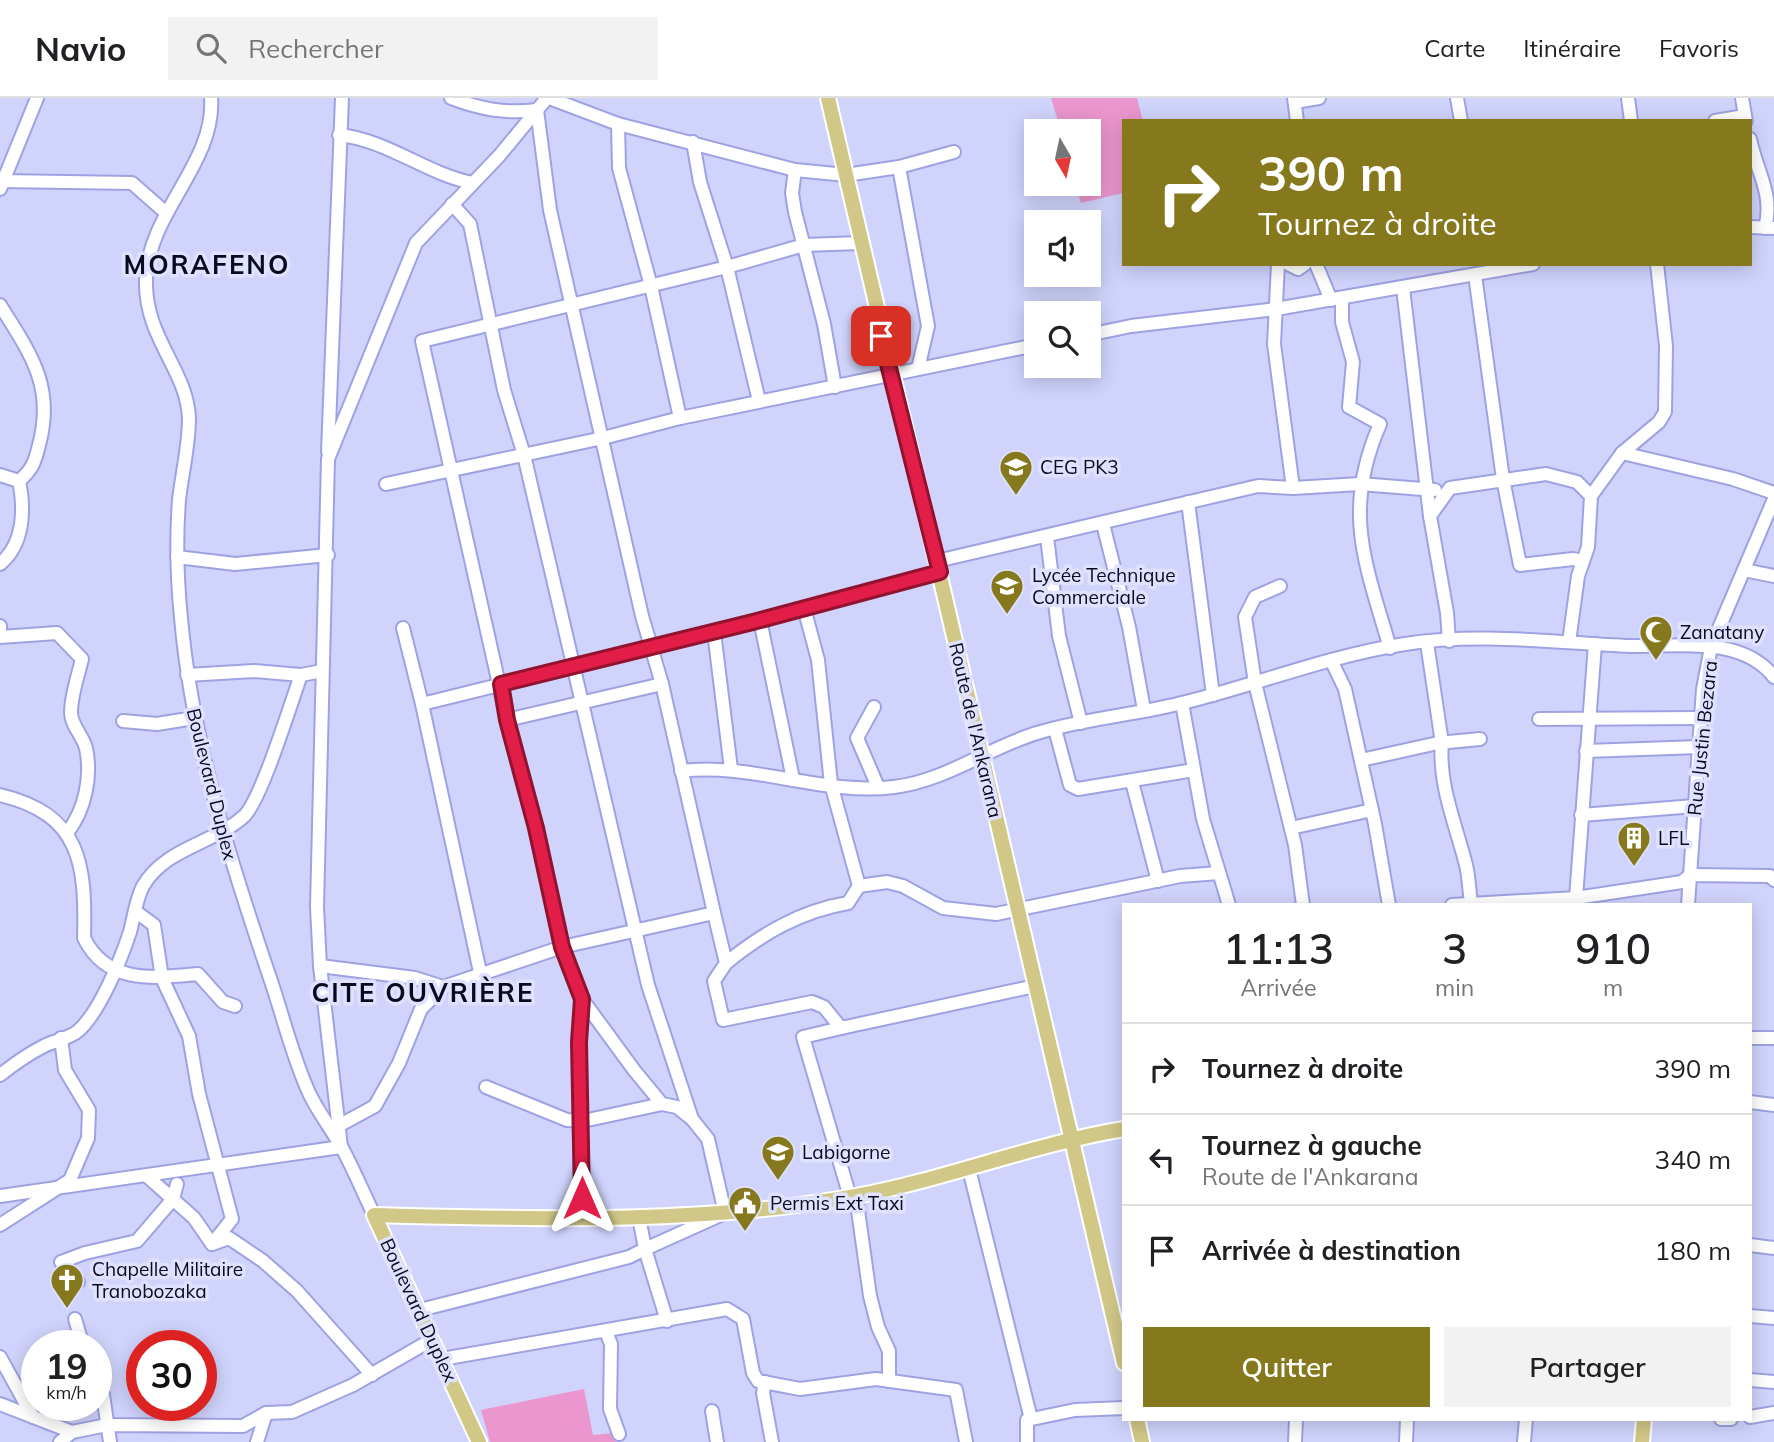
<!DOCTYPE html>
<html lang="fr">
<head>
<meta charset="utf-8">
<style>
  body { margin:0; font-family:Mulish,sans-serif; background:#f2f2f2; color:#202124; height:100vh; display:flex; flex-direction:column; font-size:26px; white-space:nowrap }
  * { box-sizing:border-box; margin:0 }
  p { font-size:23px; color:#757577 }
  .icon { flex:none; width:38px; height:38px; fill:none; stroke:currentColor; stroke-width:2; stroke-linecap:round; stroke-linejoin:round }
  .map { position:relative; flex:1; overflow:hidden }
  .panel { position:absolute; left:1122px; top:805px; width:630px; height:518px; display:flex; flex-direction:column; background:#fff; border-radius:0px; box-shadow:0 4px 18px #0003 }
  .panel>* { flex:none }
  .hud { position:absolute; left:1122px; top:21px; width:630px; height:147px; border-radius:0px; box-shadow:0 4px 18px #0003; background:#86781c; color:#fff; overflow:hidden }
  .needle { width:46px; rotate:171deg }
  .buttons { position:absolute; left:1024px; top:21px; display:grid; gap:14px }
  .buttons a { display:grid; place-items:center; width:77px; height:77px; border-radius:0px; background:#fff; box-shadow:0 4px 18px #0003; font-size:35px }
  .speed { position:absolute; left:21px; top:1232px; display:flex; gap:14px; font-size:35px; font-weight:700; text-align:center }
  .speed>* { display:grid; place-content:center; width:91px; height:91px; border-radius:50%; background:#fff; box-shadow:0 4px 18px #0003; line-height:1 }
  .speed small { font-size:18px; font-weight:400 }
  .speed .limit { border:10px solid #d22; background:#fff; color:#111 }
  .pin { position:absolute; display:grid; place-items:center; width:60px; height:60px; color:#fff; margin:-30px; border-radius:14px; box-shadow:0 4px 10px #0006 }
  .me { position:absolute; width:77px; margin:-38px; rotate:0deg; stroke-linejoin:round; filter:drop-shadow(0 0 5px #0008) }
  .turn { display:flex; align-items:center; gap:24px; height:147px; padding:0 21px; font-size:32px }
  .turn .icon { width:91px; height:91px; stroke-width:2.5 }
  .turn b { display:block; font-size:49px; line-height:60px }
  .eta { display:flex; justify-content:space-evenly; align-items:center; height:119px; text-align:center }
  .eta b { font-size:42px; font-weight:600; line-height:49px }
  .primary-button { display:flex; gap:14px; margin-top:auto; padding:14px 21px }
  .primary-button a { flex:1; height:80px; border-radius:0px; background:#86781c; color:#fff; font-size:28px; font-weight:600; line-height:80px; text-align:center }
  .primary-button a+a { background:#f2f2f2; color:#202124 }
  ul { padding:0; list-style:none }
  li { display:flex; align-items:center; gap:21px; height:91px; padding:0 21px; border-top:2px solid #e0e0e0 }
  li div { flex:1 }
  li b { display:block; font-size:26px }
  li em { font-style:normal }
  header { display:flex; align-items:center; gap:42px; box-sizing:border-box; height:98px; padding:0 35px; background:#fff; border-bottom:2px solid #e0e0e0 }
  header strong { font-size:33px }
  nav { display:flex; gap:38px; margin-inline-start:auto; font-size:24px }
  .search { width:490px; height:63px; background:#f2f2f2; display:flex; align-items:center; gap:18px; box-sizing:border-box; padding:0 24px; border-radius:0px; color:#757577; font-size:26px }
  .map>svg:first-child { display:block }
  .green { fill:#eb96ce }
  .lines { fill:none; stroke-linecap:round; stroke-linejoin:round }
  .minor-casing { stroke:#9ea2e2; stroke-width:16 }
  .major-casing { stroke:#fff; stroke-width:18 }
  .minor { stroke:#fff; stroke-width:12 }
  .major { stroke:#d1c888; stroke-width:14 }
  .route-casing { stroke:#92132f; stroke-width:18 }
  .route { stroke:#e11d48; stroke-width:12 }
  .labels { text-anchor:middle; dominant-baseline:central; stroke-width:7; stroke-linejoin:round; paint-order:stroke }
  .poi-label { font-size:19px; fill:#09091f; stroke:#dfe2fe; text-anchor:start }
  .street-label { font-size:19px; fill:#09091f; stroke:#dfe2fe }
  .district-label { font-size:26px; font-weight:bold; letter-spacing:2px; fill:#09091f; stroke:#dfe2fe }
</style>
</head>
<body>
<header>
<strong>Navio</strong>
<div class="search"><svg class="icon" aria-label="search" viewBox="0 0 24 24"><circle cx="10" cy="10" r="6"/><path d="M15 15l6 6"/></svg>Rechercher</div>
<nav><a>Carte</a><a>Itinéraire</a><a>Favoris</a></nav>
</header>
<div class="map">
<svg width="1774" height="1344" viewBox="0 0 1774 1344">
  <rect width="100%" height="100%" fill="#d0d4fc"/>
  <g class="green">
    <path d="M1051 0H1137L1143 23H1124L1123 95 1081 105 1075 86H1088V33H1061Z"/>
    <path d="M584 1291 593 1337 614 1335 616 1344H490L481 1312Z"/>
  </g>
  <g class="lines">
    <defs>
      <g id="minor">
        <path d="M211 0C216 64 148 115 146 181 144 240 187 271 189 320 189 348 182 375 179 402 176 442 177 481 181 520 192 644 230 762 270 880 283 918 293 961 310 997 319 1015 331 1031 341 1048 353 1070 363 1094 374 1117"/>
        <path d="M549 0 618 26 795 72 846 77 899 69 954 54"/>
        <path d="M1294 0 1297 23"/>
        <path d="M1457 0 1461 23"/>
        <path d="M1628 0 1631 23"/>
        <path d="M1742 0 1746 23"/>
        <path d="M1295 4 1319 0"/>
        <path d="M1715 23 1745 18"/>
        <path d="M618 26 619 70 651 188 680 320"/>
        <path d="M339 37C388 42 426 76 473 85"/>
        <path d="M1750 41C1757 75 1774 96 1765 130"/>
        <path d="M693 44 700 84 727 169 759 303"/>
        <path d="M899 69 928 228 918 271"/>
        <path d="M795 72 792 95 795 114 824 226 835 289"/>
        <path d="M0 83 132 85 165 114"/>
        <path d="M0 91 37 0"/>
        <path d="M452 106 470 126 504 292 524 357 648 887 692 1021 708 1041 725 1115 645 1151 667 1223"/>
        <path d="M1750 129 1774 130"/>
        <path d="M1288 166 1298 171 1305 166"/>
        <path d="M1316 166 1331 202"/>
        <path d="M1475 177 1503 381 1520 467 1573 461 1583 463"/>
        <path d="M1403 190 1430 418"/>
        <path d="M1342 200V224L1353 264 1349 309 1380 326C1342 413 1365 464 1390 550"/>
        <path d="M0 207C30 255 55 288 39 347 35 364 32 372 19 383 25 412 24 446 0 466"/>
        <path d="M1088 237 1131 228 1276 211 1533 166"/>
        <path d="M328 354 342 0"/>
        <path d="M1622 355 1733 381 1774 395"/>
        <path d="M0 377 19 383"/>
        <path d="M386 386 603 340 680 320 1036 247"/>
        <path d="M1293 390 1360 386 1435 392"/>
        <path d="M1591 398 1622 355 1659 324 1665 314 1666 248 1657 166"/>
        <path d="M1188 404 1213 597"/>
        <path d="M1103 426 1129 529 1144 612"/>
        <path d="M1047 439 1059 538 1081 625"/>
        <path d="M177 459 235 466 328 457"/>
        <path d="M937 463 1258 388 1293 390 1274 246 1278 166"/>
        <path d="M1744 472 1774 478"/>
        <path d="M1280 488 1255 499 1245 519 1255 585 1295 747 1303 807"/>
        <path d="M760 522 793 681"/>
        <path d="M0 528V539L57 535 82 561C78 578 71 597 71 615 71 627 83 638 86 650 92 679 85 712 67 735"/>
        <path d="M403 530 422 606 753 524 940 474"/>
        <path d="M714 534 731 671"/>
        <path d="M1449 543 1447 515 1430 418 1450 390 1546 376 1577 384 1591 398 1588 449 1578 478 1569 544"/>
        <path d="M1427 545 1442 645C1438 686 1456 727 1466 767 1469 779 1469 792 1471 804"/>
        <path d="M1332 564 1345 591 1375 726 1389 807"/>
        <path d="M187 577 254 573 301 577 322 573"/>
        <path d="M1182 605 1203 721 1229 807"/>
        <path d="M422 606 480 874"/>
        <path d="M874 609 857 640 878 689"/>
        <path d="M1539 621 1701 620"/>
        <path d="M507 622 662 586"/>
        <path d="M123 623 157 626 194 620"/>
        <path d="M1055 631 1070 687 1078 691 1194 672"/>
        <path d="M1586 653 1699 649"/>
        <path d="M1361 662 1438 645 1480 641"/>
        <path d="M681 673C752 664 823 698 894 689 945 683 988 650 1037 635 1085 620 1137 617 1186 604 1258 586 1332 557 1405 546 1480 534 1556 545 1631 548 1678 549 1741 537 1774 579"/>
        <path d="M1132 684 1158 783"/>
        <path d="M0 697C81 716 86 766 84 840 107 887 155 880 198 876L223 904 235 908"/>
        <path d="M1581 717 1695 708"/>
        <path d="M1291 730 1372 712"/>
        <path d="M859 788 887 784 903 788 943 810 996 816 1180 778 1219 775"/>
        <path d="M1576 800 1595 546"/>
        <path d="M1452 807 1576 800 1682 784 1690 777 1770 778 1774 782"/>
        <path d="M1688 807 1703 591 1711 549 1774 401"/>
        <path d="M135 813 154 827 162 880 189 938 199 996 232 1121 212 1146"/>
        <path d="M714 815 726 865 714 883 723 922 812 904 824 909 841 930 1035 888"/>
        <path d="M726 865C763 835 801 813 848 805L859 788 831 686 818 562 804 510"/>
        <path d="M320 868 415 880 443 889"/>
        <path d="M582 901 579 944 582 1119"/>
        <path d="M841 930 803 939 850 1099"/>
        <path d="M1750 940H1774"/>
        <path d="M0 977C14 966 28 956 44 948 54 943 70 940 78 933 100 914 121 861 130 834 134 819 136 801 143 788 165 750 213 746 243 719 261 704 291 604 301 577"/>
        <path d="M486 989 567 1022 583 1023 662 1006"/>
        <path d="M1750 1004 1774 1007"/>
        <path d="M692 1021 677 1009 662 1006 634 972 582 901 562 849 536 730 507 622 422 243 727 169 804 147 860 145"/>
        <path d="M340 1027 375 1008 399 965 421 911 443 889 562 849 714 815 662 586 642 518 550 112 537 12C505 16 480 11 451 0"/>
        <path d="M969 1071 1031 1321"/>
        <path d="M148 1079 194 1120 212 1146 229 1140 263 1163 297 1193 372 1277"/>
        <path d="M0 1098 341 1049 320 868 317 809 328 361 416 145 499 58 547 0"/>
        <path d="M856 1098 870 1198 878 1229 889 1253V1283"/>
        <path d="M0 1127 70 1082 88 1040 89 1012 65 972 61 940"/>
        <path d="M1750 1147 1774 1150"/>
        <path d="M78 1184 61 1164 85 1155 137 1143 173 1101 177 1086"/>
        <path d="M420 1212 629 1159 645 1151 639 1119"/>
        <path d="M1750 1218 1774 1220"/>
        <path d="M75 1221 83 1248"/>
        <path d="M606 1234 611 1246 610 1311 619 1336"/>
        <path d="M0 1259 33 1319"/>
        <path d="M442 1261 727 1211 743 1221 753 1275 758 1283 800 1291 876 1281 956 1292 966 1344"/>
        <path d="M96 1280 103 1297 110 1344"/>
        <path d="M1750 1282 1774 1284"/>
        <path d="M765 1284 763 1295 772 1344"/>
        <path d="M0 1306 72 1334 107 1327 243 1328 266 1315 292 1314 353 1287 433 1241"/>
        <path d="M712 1313 717 1344"/>
        <path d="M1750 1319 1774 1315"/>
        <path d="M1721 1321H1731"/>
        <path d="M60 1344 72 1334"/>
        <path d="M257 1344 266 1315"/>
        <path d="M1027 1344V1322L1075 1312 1124 1310"/>
        <path d="M1295 1344 1296 1321"/>
        <path d="M1406 1344 1407 1321"/>
        <path d="M1524 1344 1526 1321"/>
      </g>
      <g id="major">
        <path d="M828 0 1124 1265"/>
        <path d="M1137 1321 1142 1344"/>
        <path d="M479 1344 374 1117C534 1121 698 1127 856 1098 947 1081 1033 1046 1124 1031"/>
        <path d="M1642 1344 1644 1321"/>
      </g>
    </defs>
    <use href="#minor" class="minor-casing"/>
    <use href="#major" class="major-casing"/>
    <use href="#minor" class="minor"/>
    <use href="#major" class="major"/>
  </g>
  <g class="lines">
    <defs>
      <path id="route" d="M582 1100 579 944 582 901 562 849 536 730 507 622 501 586 753 524 940 474 881 238"/>
    </defs>
    <use href="#route" class="route-casing"/>
    <use href="#route" class="route"/>
  </g>
  <defs>
    <symbol id="school-pin" viewBox="-11 -11 22 30"><path d="M0 17L-7.5 6A9.5 9.5 0 1 1 7.5 6Z" fill="#86781c" stroke="#dfe2fe"/><path d="M0-5L7-2L0 1L-7-2ZM-4 1L0 2.5L4 1V4Q0 6-4 4Z" fill="#fff"/></symbol>
    <symbol id="mosque-pin" viewBox="-11 -11 22 30"><path d="M0 17L-7.5 6A9.5 9.5 0 1 1 7.5 6Z" fill="#86781c" stroke="#dfe2fe"/><path d="M3.5-4.9A6 6 0 1 0 3.5 4.9A5 5 0 1 1 3.5-4.9Z" fill="#fff"/></symbol>
    <symbol id="building-pin" viewBox="-11 -11 22 30"><path d="M0 17L-7.5 6A9.5 9.5 0 1 1 7.5 6Z" fill="#86781c" stroke="#dfe2fe"/><path d="M-4-6H4V6H1V3H-1V6H-4ZM-2.5-4.3h1.7v1.8h-1.7ZM.8-4.3h1.7v1.8H.8ZM-2.5-1h1.7V.8h-1.7ZM.8-1h1.7V.8H.8Z" fill="#fff"/></symbol>
    <symbol id="civic-pin" viewBox="-11 -11 22 30"><path d="M0 17L-7.5 6A9.5 9.5 0 1 1 7.5 6Z" fill="#86781c" stroke="#dfe2fe"/><path d="M-.6-6.5H3V-4.5H.6V-3L4-1V1h2V6H-6V1h2V-1L-.6-3ZM-1.2 2.5V6h2.4V2.5Z" fill="#fff"/></symbol>
    <symbol id="church-pin" viewBox="-11 -11 22 30"><path d="M0 17L-7.5 6A9.5 9.5 0 1 1 7.5 6Z" fill="#86781c" stroke="#dfe2fe"/><path d="M-1.2-6h2.4v3.5h3.3v2.4h-3.3V6h-2.4V-.1h-3.3v-2.4h3.3Z" fill="#fff"/></symbol>
  </defs>
  <g fill-rule="evenodd">
    <use href="#school-pin" x="997" y="350" width="38" height="52"/>
    <use href="#school-pin" x="988" y="469" width="38" height="52"/>
    <use href="#mosque-pin" x="1637" y="515" width="38" height="52"/>
    <use href="#building-pin" x="1615" y="721" width="38" height="52"/>
    <use href="#school-pin" x="759" y="1035" width="38" height="52"/>
    <use href="#civic-pin" x="726" y="1086" width="38" height="52"/>
    <use href="#church-pin" x="48" y="1163" width="38" height="52"/>
  </g>
  <g class="labels">
    <g class="poi-label">
      <text x="1040" y="369">CEG PK3</text>
      <text x="1032" y="477">Lycée Technique<tspan x="1032" dy="22">Commerciale</tspan></text>
      <text x="1680" y="534">Zanatany</text>
      <text x="1658" y="740">LFL</text>
      <text x="802" y="1054">Labigorne</text>
      <text x="770" y="1105">Permis Ext Taxi</text>
      <text x="92" y="1171">Chapelle Militaire<tspan x="92" dy="22">Tranobozaka</tspan></text>
    </g>
    <g class="street-label">
      <text transform="translate(976 632) rotate(77)">Route de l'Ankarana</text>
      <text transform="translate(1702 640) rotate(-84)">Rue Justin Bezara</text>
      <text transform="translate(212 686) rotate(76)">Boulevard Duplex</text>
      <text transform="translate(419 1212) rotate(65)">Boulevard Duplex</text>
    </g>
    <g class="district-label">
      <text x="207" y="166">MORAFENO</text>
      <text x="423" y="894">CITE OUVRIÈRE</text>
    </g>
  </g>
</svg>
<div class="buttons">
<a><svg class="needle" viewBox="-14 -14 28 28"><path d="M0-13l5 13h-10z" fill="#e53935"/><path d="M0 13l5-13h-10z" fill="#757577"/></svg></a>
<a><svg class="icon" aria-label="sound" viewBox="0 0 24 24"><path d="M4 9h4l5-4v14l-5-4H4zM17 9q2 3 0 6"/></svg></a>
<a><svg class="icon" aria-label="search" viewBox="0 0 24 24"><circle cx="10" cy="10" r="6"/><path d="M15 15l6 6"/></svg></a>
</div>
<div class="speed"><div>19<small>km/h</small></div><div class="limit">30</div></div>
<div class="pin" style="left:881px;top:238px;background:#d93025"><svg class="icon" aria-label="arrive" viewBox="0 0 24 24"><path d="M6 21V4h12l-3 4 3 4H6"/></svg></div>
<svg class="me" style="left:582px;top:1100px" viewBox="-20 -20 40 40"><path d="M0-17L14 15 0 8-14 15z" fill="#e11d48" stroke="#fff" stroke-width="4"/></svg>
<div class="hud">
<div class="turn"><svg class="icon" aria-label="right" viewBox="0 0 24 24"><path d="M7 20v-9h11M14 6l5 5-5 5"/></svg><div><b>390 m</b>Tournez à droite</div></div>
</div>
<section class="panel">
<div class="eta">
<div><b>11:13</b><p>Arrivée</p></div>
<div><b>3</b><p>min</p></div>
<div><b>910</b><p>m</p></div>
</div>
<ul>
<li><svg class="icon" aria-label="right" viewBox="0 0 24 24"><path d="M7 20v-9h11M14 6l5 5-5 5"/></svg><div><b>Tournez à droite</b></div><em>390 m</em></li>
<li><svg class="icon" aria-label="left" viewBox="0 0 24 24"><path d="M17 20v-9H6M10 6l-5 5 5 5"/></svg><div><b>Tournez à gauche</b><p>Route de l'Ankarana</p></div><em>340 m</em></li>
<li><svg class="icon" aria-label="arrive" viewBox="0 0 24 24"><path d="M6 21V4h12l-3 4 3 4H6"/></svg><div><b>Arrivée à destination</b></div><em>180 m</em></li>
</ul>
<div class="primary-button"><a>Quitter</a><a>Partager</a></div>
</section>
</div>
</body>
</html>
